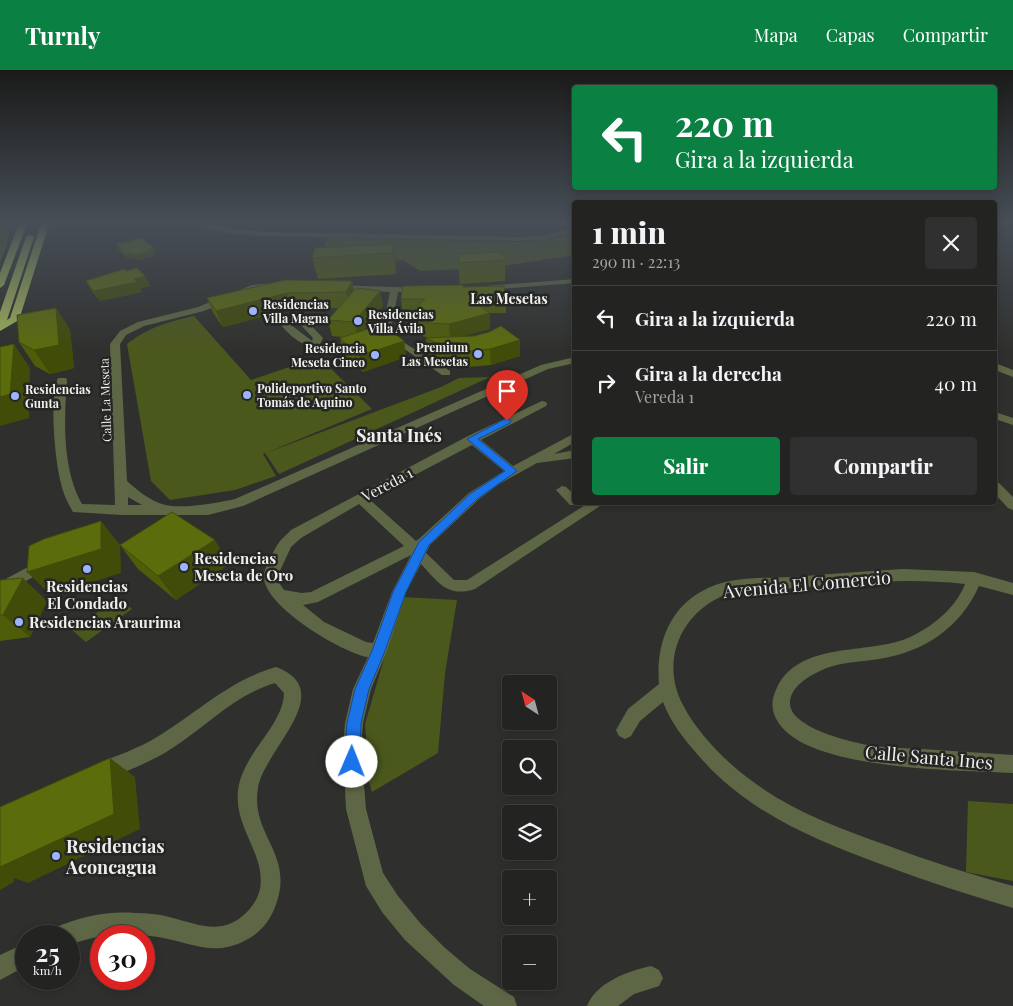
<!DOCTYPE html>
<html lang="es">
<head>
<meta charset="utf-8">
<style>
  body { margin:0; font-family:"Playfair Display",serif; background:#2f302f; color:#f1f3f6; height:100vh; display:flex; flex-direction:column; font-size:19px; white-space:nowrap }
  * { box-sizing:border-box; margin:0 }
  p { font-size:16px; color:#a3a4a5 }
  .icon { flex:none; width:28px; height:28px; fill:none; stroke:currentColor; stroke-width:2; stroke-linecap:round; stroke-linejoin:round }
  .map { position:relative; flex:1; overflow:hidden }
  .details { position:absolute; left:572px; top:130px; width:425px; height:305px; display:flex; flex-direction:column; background:#232422; border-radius:5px; box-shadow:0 2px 8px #0003,0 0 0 1px #404140 }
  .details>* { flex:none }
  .banner { position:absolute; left:572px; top:15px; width:425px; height:105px; border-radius:5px; box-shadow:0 2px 8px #0003,0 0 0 1px #404140; background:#0b8043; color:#fff; overflow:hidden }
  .needle { width:32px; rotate:324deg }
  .tools { position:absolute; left:502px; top:605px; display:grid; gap:10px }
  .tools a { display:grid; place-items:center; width:55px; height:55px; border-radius:5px; background:#232422; box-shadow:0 2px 8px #0003,0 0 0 1px #404140; font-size:25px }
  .speed { position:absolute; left:15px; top:855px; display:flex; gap:10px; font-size:25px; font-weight:700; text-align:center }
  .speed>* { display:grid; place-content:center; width:65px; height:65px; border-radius:50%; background:#232422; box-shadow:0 2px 8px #0003,0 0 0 1px #404140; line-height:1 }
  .speed small { font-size:12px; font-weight:400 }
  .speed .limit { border:8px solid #d22; background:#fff; color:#111 }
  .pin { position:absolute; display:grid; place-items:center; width:42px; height:42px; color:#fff; margin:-51px -21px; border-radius:50% 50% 50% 0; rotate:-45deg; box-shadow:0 0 5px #0007 }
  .pin .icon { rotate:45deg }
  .me { position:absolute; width:55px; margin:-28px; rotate:1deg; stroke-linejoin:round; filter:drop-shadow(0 0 4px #0008) }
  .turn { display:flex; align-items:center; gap:18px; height:105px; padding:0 20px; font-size:22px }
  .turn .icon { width:65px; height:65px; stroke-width:2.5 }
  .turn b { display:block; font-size:35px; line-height:42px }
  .round { display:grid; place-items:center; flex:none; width:52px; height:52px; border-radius:5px; background:#2f302f }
  .headline { display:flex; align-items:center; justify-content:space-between; height:85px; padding:0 20px }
  h1 { font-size:30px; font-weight:800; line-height:38px }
  .button { display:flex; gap:10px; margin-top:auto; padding:10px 20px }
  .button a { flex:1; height:58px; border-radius:5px; background:#0b8043; color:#fff; font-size:20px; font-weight:800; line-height:58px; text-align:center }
  .button a+a { background:#2f302f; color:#f1f3f6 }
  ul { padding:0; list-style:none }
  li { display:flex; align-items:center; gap:15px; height:65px; padding:0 20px; border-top:1px solid #404140 }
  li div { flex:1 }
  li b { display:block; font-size:19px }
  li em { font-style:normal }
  header { display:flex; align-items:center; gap:30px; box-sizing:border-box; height:70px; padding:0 25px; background:#0b8043; color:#fff }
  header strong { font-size:24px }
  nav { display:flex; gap:28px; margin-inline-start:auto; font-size:18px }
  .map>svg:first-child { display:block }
  .green { fill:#4b581c }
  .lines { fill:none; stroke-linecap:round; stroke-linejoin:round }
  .minor { fill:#5e6745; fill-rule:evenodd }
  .motorway { fill:#9db15c; fill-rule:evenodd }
  .wall { fill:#4e5d0a }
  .shaded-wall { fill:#404c08 }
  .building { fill:#5b6c0c; stroke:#404c08 }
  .route { fill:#1a73e8; stroke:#114b97 }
  .poi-dot { fill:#9db4fd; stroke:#252623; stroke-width:2 }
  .labels { text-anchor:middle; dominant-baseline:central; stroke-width:5; stroke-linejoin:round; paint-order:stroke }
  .far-poi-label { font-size:12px; font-weight:bold; fill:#eeeeec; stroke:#252623; text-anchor:start }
  .far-street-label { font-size:12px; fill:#eeeeec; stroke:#252623 }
  .far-neighbourhood-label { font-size:14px; font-weight:bold; fill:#eeeeec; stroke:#252623 }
  .street-label { font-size:15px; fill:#eeeeec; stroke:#252623 }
  .poi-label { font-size:15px; font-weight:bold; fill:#eeeeec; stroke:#252623; text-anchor:start }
  .quarter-label { font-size:18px; font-weight:bold; fill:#eeeeec; stroke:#252623 }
  .near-street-label { font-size:18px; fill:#eeeeec; stroke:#252623 }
  .near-poi-label { font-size:18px; font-weight:bold; fill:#eeeeec; stroke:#252623; text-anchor:start }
</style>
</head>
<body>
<header>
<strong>Turnly</strong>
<nav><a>Mapa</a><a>Capas</a><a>Compartir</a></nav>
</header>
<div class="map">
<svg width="1013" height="936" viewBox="0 0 1013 936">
  <rect width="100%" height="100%" fill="#2f302d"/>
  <g class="green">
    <path d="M0 151H11L6 178 0 193Z"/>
    <path d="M575 163V185L491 198 420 201 403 190 381 192 318 187 328 168 526 172 546 170Z"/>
    <path d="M194 246 251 310 319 287 372 339 266 383 441 317 459 308 490 307 279 404 265 383 263 384 276 406 235 420 170 430 151 411 127 274C149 257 168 252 194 246Z"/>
    <path d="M402 527 457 530 445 603 438 683 372 722 369 712 365 654Z"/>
    <path d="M118 528 132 539 86 572 72 560Z"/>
    <path d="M968 731 1013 734V811L966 802Z"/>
  </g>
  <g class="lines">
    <g class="minor">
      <path d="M197 151H205L230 159 266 162 517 167 542 166 575 158V162L542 170 517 171 266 166C247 165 210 164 197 151Z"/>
      <path d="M575 209V213L486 220 482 218 486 216Z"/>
      <path d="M285 212 289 214 288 216 257 219 204 241 144 256 126 265 120 274 127 411C137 420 149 430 162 434 178 440 218 433 235 429L541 295 575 287V293L548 299 243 436 208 445H122L73 442C68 433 63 424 61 413 55 392 49 327 58 308H66L67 310C64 349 62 399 82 434L115 435 110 274 120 261 138 252 198 237 252 215ZM128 426V427L142 435H128Z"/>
      <path d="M333 215 423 218V222H398L390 264 450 301V305H442L387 267 383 266 381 264 390 222 336 219H333Z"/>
      <path d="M291 247 305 249 323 268 320 274H338L359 269 364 272C359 276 352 277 345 279 319 284 298 276 281 255ZM293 253H299L313 268 312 271 291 255Z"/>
      <path d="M995 293 1013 300V307L995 300Z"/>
      <path d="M542 331 546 332 547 334 546 336 481 370 513 396 575 363V372L554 384 575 380V388L537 393 499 414 479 429 430 475 426 483 454 510H467L590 432H606L475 519C447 528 438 512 421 494L406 522 387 581 371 619 363 653 361 678 366 739 383 803 398 826 421 854 444 877 470 899 514 927 517 936H484L454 915 405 870 382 842 366 816 346 739 343 678 345 653 353 619 368 587C343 583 261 535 264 505 264 499 276 476 280 471 283 467 288 464 291 460L468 366ZM472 375 504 401 469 423 420 468 416 471 369 429ZM359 434 404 476 311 522 302 523 284 520 280 514 278 505 291 477 301 468ZM411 485 392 522 373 573 366 572 324 552 303 535 318 532Z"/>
      <path d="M995 342 1013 348V355L995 349Z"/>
      <path d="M995 412 999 413 1013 427V440L1008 438 995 424Z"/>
      <path d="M562 416 566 417 575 425V432H581L580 435H570L556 420Z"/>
      <path d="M43 489 48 491 50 495 48 499 0 525V512Z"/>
      <path d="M903 499 974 502 1013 513V525L979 516C960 558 924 582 879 589 860 592 837 592 820 601 807 607 791 617 790 632 788 657 850 672 869 675 886 678 904 678 922 679 952 681 983 683 1013 685V703C960 700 808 701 778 652 771 642 771 630 776 620 797 570 869 585 908 568 931 558 956 538 965 514 904 507 842 514 782 519 766 521 739 519 725 525 680 543 660 592 683 635 697 663 727 693 752 711 792 741 839 758 886 775 928 791 970 804 1013 816V838C969 825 926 811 883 795 814 770 747 742 698 685 684 669 671 653 663 632L640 651 631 666 625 669 619 666 616 660 628 639 659 614C655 567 675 525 725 512 746 507 771 508 793 507 830 504 866 501 903 499Z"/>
      <path d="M276 597C340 621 263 681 258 718 250 766 296 784 275 837 270 851 260 863 246 870 213 888 191 872 158 867 128 862 97 864 69 875V866H51L54 858C80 847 107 841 135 843 147 843 158 844 169 847 198 854 222 867 247 842 253 836 258 828 260 819 266 784 234 758 238 721 242 683 283 657 284 623L275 613C234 625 206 657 171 679 149 693 125 702 101 711L94 709 92 702 94 695C116 686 137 679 157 667 200 641 226 612 276 597Z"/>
      <path d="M26 873V896L0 910V885Z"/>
      <path d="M651 896 659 900 663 908 659 916 634 924 618 936H587C597 912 628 901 651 896Z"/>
    </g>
    <g class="motorway">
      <path d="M20 151H28L4 215 0 218V203Z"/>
      <path d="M42 151H50L19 250 0 261V242L26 167 30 165 34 167 7 250 10 248Z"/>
    </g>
  </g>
  <g class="wall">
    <path d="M116 174 156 183 152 184 153 186 137 190 135 188 129 189 118 179Z"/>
    <path d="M393 174 396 194V204L318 209 312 188Z"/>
    <path d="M458 184 505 190V211L460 214 459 205Z"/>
    <path d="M126 201 145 206 150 216 140 218 142 222 100 231 92 221 86 211Z"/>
    <path d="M352 211 354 221H380L383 236 364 260 404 271 406 287 363 302 343 284 340 268 344 267 332 266 328 250 339 238 291 239 223 257 213 243 207 228Z"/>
    <path d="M463 217 506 228V243H490V259L463 266 520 270V286L491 295 468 297H454L428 284 426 268H428L410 261 408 245 409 244 403 245 401 229Z"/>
    <path d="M56 238 70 260 74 298 50 304 35 296 19 272Z"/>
    <path d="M120 475 229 494 176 530 138 499Z"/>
    <path d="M0 510 47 531 30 567 0 571Z"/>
  </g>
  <g class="shaded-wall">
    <path d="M393 174 396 194V204L393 183Z"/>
    <path d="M154 178 156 183 152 184 153 186 137 190 135 185Z"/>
    <path d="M132 183 135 188 129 189 126 184Z"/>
    <path d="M145 206 150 216 140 218 142 222 100 231 94 221Z"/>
    <path d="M352 211 355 226 350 237 346 222Z"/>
    <path d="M380 221 383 236 358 268 354 252Z"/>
    <path d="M287 223 291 239 223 257 216 241Z"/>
    <path d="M56 238 70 260 74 298 50 304 34 280Z"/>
    <path d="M490 243V259L450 270 449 254Z"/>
    <path d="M520 270V286L491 295 490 279Z"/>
    <path d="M404 271 406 287 363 302 359 286Z"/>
    <path d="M14 274 30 298 29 348 0 356V327Z"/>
    <path d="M101 451 120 475 121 503 51 525 27 502Z"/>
    <path d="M215 470 229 494 176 530 158 506Z"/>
    <path d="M23 508 47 531 30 567 3 545Z"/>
    <path d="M110 688 135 707 140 759 28 813 14 808V812L0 820V766Z"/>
  </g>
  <g class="building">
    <path d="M142 168 154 178 149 179 151 181 135 185 132 183 126 184 116 174Z"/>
    <path d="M393 174V183L312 188 315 178Z"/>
    <path d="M502 182 505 190 459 193 458 184Z"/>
    <path d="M137 198 145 206 134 209 137 212 94 221 86 211 124 199 126 201Z"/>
    <path d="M285 210 352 211 346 222 287 223 216 241 207 228Z"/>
    <path d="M463 215V217L504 216 506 228 469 229 490 243 449 254 426 253 408 245 425 229H401L403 216Z"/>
    <path d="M356 218 380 221 354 252 328 250Z"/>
    <path d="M56 238 59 275 34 280 19 272 17 245Z"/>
    <path d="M383 254 404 271 359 286 340 268Z"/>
    <path d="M501 256 520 270 490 279 467 281H453L426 268 474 266 489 262Z"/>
    <path d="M14 274 10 324 0 327V277Z"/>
    <path d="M172 442 215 470 158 506 120 475Z"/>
    <path d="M101 451V479L27 502 29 476 44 469Z"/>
    <path d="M23 508 3 545H0V510Z"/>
    <path d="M110 688 114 744 0 797V737Z"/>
  </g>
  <linearGradient id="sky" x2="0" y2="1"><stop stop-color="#1a1a19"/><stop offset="0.54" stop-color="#474e57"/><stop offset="1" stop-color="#474e57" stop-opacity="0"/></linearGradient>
  <rect width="1013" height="282" fill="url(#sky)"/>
  <path class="route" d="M507 348 511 351 510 353 478 369 517 401 477 429 429 475 406 522 385 581 369 619 361 653 360 692 358 697 352 699 347 697 344 692 347 653 355 619 372 581 393 522 419 472 470 424 505 401 467 369Z"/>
  <g class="poi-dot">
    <circle cx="253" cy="241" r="5"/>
    <circle cx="358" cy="251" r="5"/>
    <circle cx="478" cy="284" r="5"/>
    <circle cx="375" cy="285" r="5"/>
    <circle cx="247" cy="325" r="5"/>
    <circle cx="15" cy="326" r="5"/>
    <circle cx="184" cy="497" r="5"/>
    <circle cx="87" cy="499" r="5"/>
    <circle cx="19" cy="552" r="5"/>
    <circle cx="56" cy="786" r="5"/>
  </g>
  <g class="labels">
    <g class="far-poi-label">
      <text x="263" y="234">Residencias<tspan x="263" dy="14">Villa Magna</tspan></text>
      <text x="368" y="244">Residencias<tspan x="368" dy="14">Villa Ávila</tspan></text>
      <text x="468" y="277" text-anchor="end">Premium<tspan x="468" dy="14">Las Mesetas</tspan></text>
      <text x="365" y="278" text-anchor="end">Residencia<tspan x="365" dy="14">Meseta Cinco</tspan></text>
      <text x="257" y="318">Polideportivo Santo<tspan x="257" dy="14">Tomás de Aquino</tspan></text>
      <text x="25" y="319">Residencias<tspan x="25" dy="14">Gunta</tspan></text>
    </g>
    <g class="far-street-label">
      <text transform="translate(105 330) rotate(-92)">Calle La Meseta</text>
    </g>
    <g class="far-neighbourhood-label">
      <text x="509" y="228">Las Mesetas</text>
    </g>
    <g class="street-label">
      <text transform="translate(387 414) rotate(-28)">Vereda 1</text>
    </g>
    <g class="poi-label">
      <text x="194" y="488">Residencias<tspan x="194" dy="17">Meseta de Oro</tspan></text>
      <text x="87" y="516" text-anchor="middle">Residencias<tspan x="87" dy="17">El Condado</tspan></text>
      <text x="29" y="552">Residencias Araurima</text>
    </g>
    <g class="quarter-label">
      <text x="399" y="365">Santa Inés</text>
    </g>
    <g class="near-street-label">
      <text transform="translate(807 514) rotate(-5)">Avenida El Comercio</text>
      <text transform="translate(929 687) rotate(5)">Calle Santa Ines</text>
    </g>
    <g class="near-poi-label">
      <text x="66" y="776">Residencias<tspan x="66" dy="21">Aconcagua</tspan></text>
    </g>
  </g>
</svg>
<div class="tools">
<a><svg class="needle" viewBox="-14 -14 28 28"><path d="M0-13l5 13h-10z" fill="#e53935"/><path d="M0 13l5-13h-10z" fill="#a3a4a5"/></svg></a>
<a><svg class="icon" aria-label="search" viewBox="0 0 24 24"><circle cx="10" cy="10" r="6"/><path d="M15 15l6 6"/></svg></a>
<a><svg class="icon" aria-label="layers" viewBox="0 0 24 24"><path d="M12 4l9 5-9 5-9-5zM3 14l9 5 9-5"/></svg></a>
<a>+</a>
<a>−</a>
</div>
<div class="speed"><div>25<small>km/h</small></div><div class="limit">30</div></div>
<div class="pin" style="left:507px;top:351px;background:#d93025"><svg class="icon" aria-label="arrive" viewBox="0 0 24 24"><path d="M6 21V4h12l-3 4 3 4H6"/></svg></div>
<svg class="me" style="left:352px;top:692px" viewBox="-20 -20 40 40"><circle r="19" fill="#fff"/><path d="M0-13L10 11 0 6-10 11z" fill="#1a73e8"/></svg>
<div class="banner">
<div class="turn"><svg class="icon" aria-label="left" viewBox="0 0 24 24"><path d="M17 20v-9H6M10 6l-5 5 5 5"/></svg><div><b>220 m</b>Gira a la izquierda</div></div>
</div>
<section class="details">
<div class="headline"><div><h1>1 min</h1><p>290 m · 22:13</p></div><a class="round"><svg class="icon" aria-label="close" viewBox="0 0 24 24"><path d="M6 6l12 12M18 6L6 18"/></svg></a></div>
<ul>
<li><svg class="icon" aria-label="left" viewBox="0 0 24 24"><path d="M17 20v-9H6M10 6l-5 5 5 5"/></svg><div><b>Gira a la izquierda</b></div><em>220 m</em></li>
<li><svg class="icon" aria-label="right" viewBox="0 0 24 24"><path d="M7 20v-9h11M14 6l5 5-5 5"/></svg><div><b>Gira a la derecha</b><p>Vereda 1</p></div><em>40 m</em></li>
</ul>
<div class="button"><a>Salir</a><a>Compartir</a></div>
</section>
</div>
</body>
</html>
